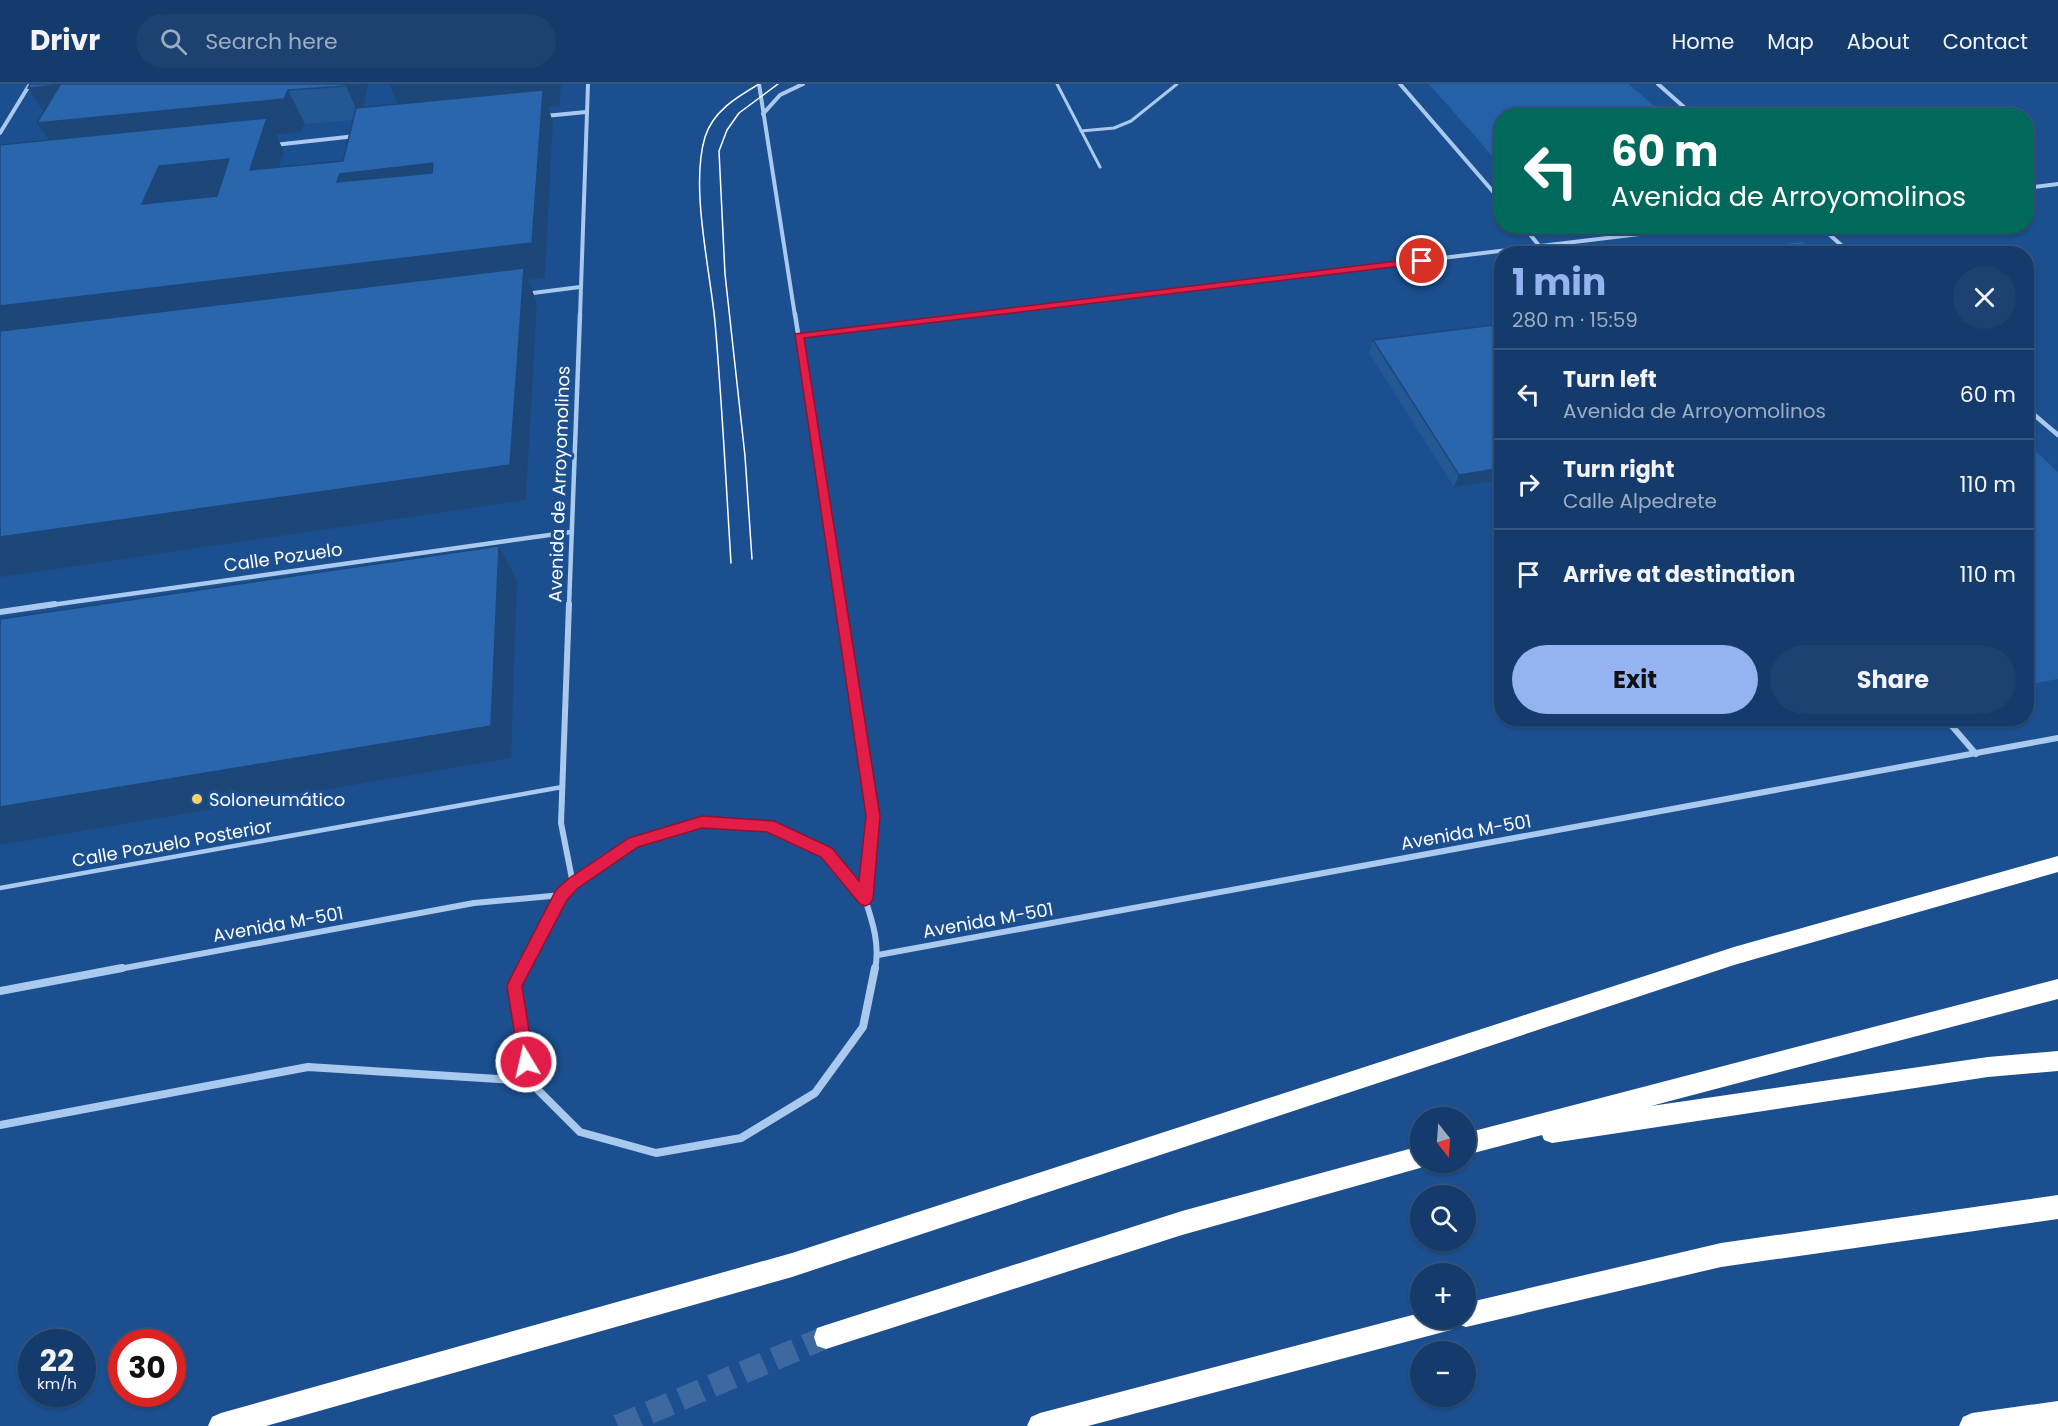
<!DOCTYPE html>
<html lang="en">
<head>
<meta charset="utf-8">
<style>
  body { margin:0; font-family:Poppins,sans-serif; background:#1d4271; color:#f1f3f6; height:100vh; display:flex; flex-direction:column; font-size:22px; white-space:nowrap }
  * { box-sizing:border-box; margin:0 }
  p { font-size:20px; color:#9dadc1 }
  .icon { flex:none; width:33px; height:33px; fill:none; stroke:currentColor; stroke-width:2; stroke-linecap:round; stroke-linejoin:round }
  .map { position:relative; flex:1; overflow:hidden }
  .panel { position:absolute; left:1494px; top:162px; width:540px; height:480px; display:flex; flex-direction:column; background:#143b6b; border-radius:24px; box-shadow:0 2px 4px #0004,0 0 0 2px #33557e }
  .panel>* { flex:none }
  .banner { position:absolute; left:1494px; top:24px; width:540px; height:126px; border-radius:24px; box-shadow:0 2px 4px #0004,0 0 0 2px #33557e; background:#00695c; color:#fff; overflow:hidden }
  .needle { width:39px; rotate:163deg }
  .controls { position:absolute; left:1410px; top:1023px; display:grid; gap:12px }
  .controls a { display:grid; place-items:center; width:66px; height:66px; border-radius:50%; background:#143b6b; box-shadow:0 2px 4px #0004,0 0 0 2px #33557e; font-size:30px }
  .speed { position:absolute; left:18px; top:1245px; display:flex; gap:12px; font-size:30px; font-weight:700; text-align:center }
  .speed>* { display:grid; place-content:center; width:78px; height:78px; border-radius:50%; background:#143b6b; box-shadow:0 2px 4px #0004,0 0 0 2px #33557e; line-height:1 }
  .speed small { font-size:15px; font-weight:400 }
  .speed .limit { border:9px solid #d22; background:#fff; color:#111 }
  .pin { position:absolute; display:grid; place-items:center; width:51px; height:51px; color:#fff; margin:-26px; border:3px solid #fff; border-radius:50%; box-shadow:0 2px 6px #0007 }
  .me { position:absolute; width:66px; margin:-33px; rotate:351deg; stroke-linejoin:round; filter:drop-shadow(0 0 4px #0008) }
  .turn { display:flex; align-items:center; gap:21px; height:126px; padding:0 18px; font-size:27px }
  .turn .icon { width:78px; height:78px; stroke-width:2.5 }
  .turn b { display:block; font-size:42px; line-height:51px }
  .round { display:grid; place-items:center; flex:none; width:63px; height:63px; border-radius:32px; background:#1d4271 }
  .overview { display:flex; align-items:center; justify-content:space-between; height:102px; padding:0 18px }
  h1 { font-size:36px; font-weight:700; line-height:45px; color:#95b2f1 }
  .primary-button { display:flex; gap:12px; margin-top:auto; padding:12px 18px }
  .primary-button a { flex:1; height:69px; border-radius:36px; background:#95b2f1; color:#111; font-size:24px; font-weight:700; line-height:69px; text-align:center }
  .primary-button a+a { background:#1d4271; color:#f1f3f6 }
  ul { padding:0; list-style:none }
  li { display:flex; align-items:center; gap:18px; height:90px; padding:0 18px; border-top:2px solid #33557e }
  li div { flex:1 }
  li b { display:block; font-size:22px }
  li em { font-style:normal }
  header { display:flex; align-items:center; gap:36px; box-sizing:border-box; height:84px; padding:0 30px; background:#143b6b; border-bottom:2px solid #33557e }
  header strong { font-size:28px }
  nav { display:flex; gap:33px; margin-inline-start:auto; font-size:21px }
  .search { width:420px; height:54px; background:#1d4271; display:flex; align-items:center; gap:15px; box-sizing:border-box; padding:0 21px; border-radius:33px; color:#9dadc1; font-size:22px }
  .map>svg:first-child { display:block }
  .green { fill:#2461a8 }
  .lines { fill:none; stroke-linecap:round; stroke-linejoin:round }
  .highway-tunnel { stroke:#3d69a0; stroke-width:23; stroke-dasharray:23 11; stroke-linecap:butt }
  .lane-far1 { stroke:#a9c9ee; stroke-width:3 }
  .lane { stroke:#a9c9ee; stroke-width:4.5 }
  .street-far3 { stroke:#a9c9ee; stroke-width:4 }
  .street-far2 { stroke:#a9c9ee; stroke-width:4.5 }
  .street-far1 { stroke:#a9c9ee; stroke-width:6 }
  .street { stroke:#a9c9ee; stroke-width:8 }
  .highway { fill:#fff; fill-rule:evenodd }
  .tram { stroke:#fff; stroke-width:1.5 }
  .wall { fill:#245895; fill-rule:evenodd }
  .shaded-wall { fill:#1d4779 }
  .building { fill:#2a66ad; stroke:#1d4779; stroke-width:1.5; fill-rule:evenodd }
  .route { fill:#e11d48; stroke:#92132f; stroke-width:1.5 }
  .poi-dot { fill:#ffd166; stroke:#1b4f8f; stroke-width:2 }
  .labels { text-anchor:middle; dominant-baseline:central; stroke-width:6; stroke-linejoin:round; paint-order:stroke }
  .street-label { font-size:18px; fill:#fff; stroke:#1b4f8f }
  .poi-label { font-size:18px; fill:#fff; stroke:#1b4f8f; text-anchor:start }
</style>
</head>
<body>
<header>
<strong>Drivr</strong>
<div class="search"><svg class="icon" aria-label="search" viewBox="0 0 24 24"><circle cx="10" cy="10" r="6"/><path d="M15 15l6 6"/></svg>Search here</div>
<nav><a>Home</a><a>Map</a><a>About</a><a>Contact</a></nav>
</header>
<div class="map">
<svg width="2058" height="1342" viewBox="0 0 2058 1342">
  <rect width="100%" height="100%" fill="#1b4f8f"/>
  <g class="green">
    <path d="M1429 0H1629L1664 31 1502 32 1501 82Z"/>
    <path d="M1803 158 1816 169H1707Z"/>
    <path d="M2027 359 2058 388V595L2027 601Z"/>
  </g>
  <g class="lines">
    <path class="highway-tunnel" d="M618 1342 826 1253"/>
    <g class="lane-far1">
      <path d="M1057 0 1100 83"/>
      <path d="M1081 47 1114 44 1131 37 1177 0"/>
    </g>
    <path class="lane" d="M0 804 562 703"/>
    <g class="street-far3">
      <path d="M759 0 795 232"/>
      <path d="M1400 0 1502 118"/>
      <path d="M1658 0 1694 32"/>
      <path d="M763 30 780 11 803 0"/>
      <path d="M545 32 586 28"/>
      <path d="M0 49 30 0"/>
      <path d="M274 61 356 52"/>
      <path d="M2026 104 2058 100"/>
      <path d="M1523 142 1546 170"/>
      <path d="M1820 142 1851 170"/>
      <path d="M525 210 580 203"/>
      <path d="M580 232 588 0"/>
      <path d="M964 232 1706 142"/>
    </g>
    <g class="street-far2">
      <path d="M795 230 840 522"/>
      <path d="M798 252 977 230"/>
      <path d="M2026 324 2058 351"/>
      <path d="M44 522 571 448"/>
      <path d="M569 522 580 230"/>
    </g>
    <g class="street-far1">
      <path d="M569 520 561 739 573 800"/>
      <path d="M840 520 873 732 865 815"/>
      <path d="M0 528 55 520"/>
      <path d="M1945 634 1976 670"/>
      <path d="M865 815C873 839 880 861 875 886"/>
      <path d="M878 871 2058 654"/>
      <path d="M114 886 474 819 562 811"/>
      <path d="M523 886 562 811 573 800 634 758 702 738 769 742 827 768 865 815"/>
    </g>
    <g class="street">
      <path d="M524 884 515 902 529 997 580 1048 656 1069 741 1054 815 1009 863 943 875 884"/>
      <path d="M0 907 122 884"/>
      <path d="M0 1041 308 983 529 997"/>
    </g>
    <g class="highway">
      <path d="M2058 772V788L1734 881 792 1193 266 1342H208L212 1333 221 1329 792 1169 1734 863Z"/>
      <path d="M2058 895V915L1651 1022 1988 973 2058 967V987L1988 993 1552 1059 1544 1056 1542 1051 1466 1071V1049Z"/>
      <path d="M1420 1062V1078H1429L1420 1084 1182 1151 826 1265 817 1262 814 1253 817 1244 826 1241 1182 1127Z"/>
      <path d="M2058 1111V1135L1721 1183 1466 1243 1460 1241 1451 1246 1088 1342H1027L1031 1333 1040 1329 1420 1229V1234H1466V1219L1721 1159Z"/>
      <path d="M2058 1317V1342H1959L1963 1333 1972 1329Z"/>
    </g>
    <g class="tram">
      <path d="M752 475 745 372 725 190 719 67 727 46 739 29 778 0"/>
      <path d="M731 479C726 399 722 318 715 238 710 185 690 103 705 53 713 27 737 13 759 0"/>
    </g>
  </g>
  <g class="wall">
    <path d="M30 0H368L363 23 398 20 389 0H561L560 22 548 23 553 39 545 194 528 196 537 219 526 416 48 56 37 39 44 28ZM353 36 343 77 280 83 284 68 276 51 301 48 305 40Z"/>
    <path d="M1502 240V396L1454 403 1369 269 1373 256Z"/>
  </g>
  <g class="shaded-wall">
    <path d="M346 0H368L361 36 346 2Z"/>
    <path d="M389 0H561L560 22 548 23 553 39 545 194 528 196 537 219 526 416 0 493V222L532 159 403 31Z"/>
    <path d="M60 1 288 6 305 40 301 48 276 51 284 68 268 121 250 86 261 52 60 73 37 39 50 38 28 4Z"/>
    <path d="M229 75 248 109 142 120 159 82Z"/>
    <path d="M433 79 448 114 337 98 340 90Z"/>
    <path d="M1502 384V396L1454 403 1459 391Z"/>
    <path d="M499 462 517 497 511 674 0 761V723Z"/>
  </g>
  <g class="building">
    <path d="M30 0H346V2L288 6 284 15 37 39 60 1 28 4Z"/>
    <path d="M543 6 532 159 0 222V61L267 34 250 86 343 77 356 24ZM229 75 217 112 142 120 159 82ZM433 79 432 89 337 98 340 90Z"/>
    <path d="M524 184 510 381 0 453V247Z"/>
    <path d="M1502 240V384L1459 391 1373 256Z"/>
    <path d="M499 462 491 642 0 723V535Z"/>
  </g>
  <path class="route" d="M1422 174 1426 175V179L804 254 880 732 873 815 870 820 865 822 860 820 821 773 767 748 702 744 638 763 578 804 567 816 522 902 534 978 532 983 526 986 520 983 507 902 509 897 556 806 568 795 629 754 702 732 774 737 832 764 859 797 866 732 795 250Z"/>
  <circle class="poi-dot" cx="197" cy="715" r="6"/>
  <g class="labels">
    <g class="street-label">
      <text transform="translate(559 400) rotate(-88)">Avenida de Arroyomolinos</text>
      <text transform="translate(283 473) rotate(-8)">Calle Pozuelo</text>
      <text transform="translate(1466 748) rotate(-10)">Avenida M-501</text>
      <text transform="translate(172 759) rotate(-10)">Calle Pozuelo Posterior</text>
      <text transform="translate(988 836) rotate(-10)">Avenida M-501</text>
      <text transform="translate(278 840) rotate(-10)">Avenida M-501</text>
    </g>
    <g class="poi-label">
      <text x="209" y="715">Soloneumático</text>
    </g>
  </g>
</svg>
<div class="controls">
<a><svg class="needle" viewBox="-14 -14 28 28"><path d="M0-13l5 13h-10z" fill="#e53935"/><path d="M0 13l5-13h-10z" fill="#9dadc1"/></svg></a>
<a><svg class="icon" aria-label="search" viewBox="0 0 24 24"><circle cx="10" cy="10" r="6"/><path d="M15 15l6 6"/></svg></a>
<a>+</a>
<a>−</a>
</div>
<div class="speed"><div>22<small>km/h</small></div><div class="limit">30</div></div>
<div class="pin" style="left:1422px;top:177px;background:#d93025"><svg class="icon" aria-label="arrive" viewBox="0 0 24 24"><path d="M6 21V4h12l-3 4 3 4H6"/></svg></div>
<svg class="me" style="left:526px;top:978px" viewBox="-20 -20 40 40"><circle r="17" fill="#e11d48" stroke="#fff" stroke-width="3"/><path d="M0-11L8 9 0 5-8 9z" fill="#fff"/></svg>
<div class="banner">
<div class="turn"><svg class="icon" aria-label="left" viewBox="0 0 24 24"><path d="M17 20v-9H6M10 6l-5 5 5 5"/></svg><div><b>60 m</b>Avenida de Arroyomolinos</div></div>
</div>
<section class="panel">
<div class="overview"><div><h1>1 min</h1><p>280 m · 15:59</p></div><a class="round"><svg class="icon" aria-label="close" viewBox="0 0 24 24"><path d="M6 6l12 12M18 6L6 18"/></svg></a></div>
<ul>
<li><svg class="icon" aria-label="left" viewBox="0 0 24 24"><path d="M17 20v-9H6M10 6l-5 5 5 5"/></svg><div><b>Turn left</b><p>Avenida de Arroyomolinos</p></div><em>60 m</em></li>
<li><svg class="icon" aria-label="right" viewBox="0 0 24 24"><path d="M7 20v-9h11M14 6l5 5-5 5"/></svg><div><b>Turn right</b><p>Calle Alpedrete</p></div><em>110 m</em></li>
<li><svg class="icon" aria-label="arrive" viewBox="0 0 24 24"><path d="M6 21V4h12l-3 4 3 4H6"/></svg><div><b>Arrive at destination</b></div><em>110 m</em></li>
</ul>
<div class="primary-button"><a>Exit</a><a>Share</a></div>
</section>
</div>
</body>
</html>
